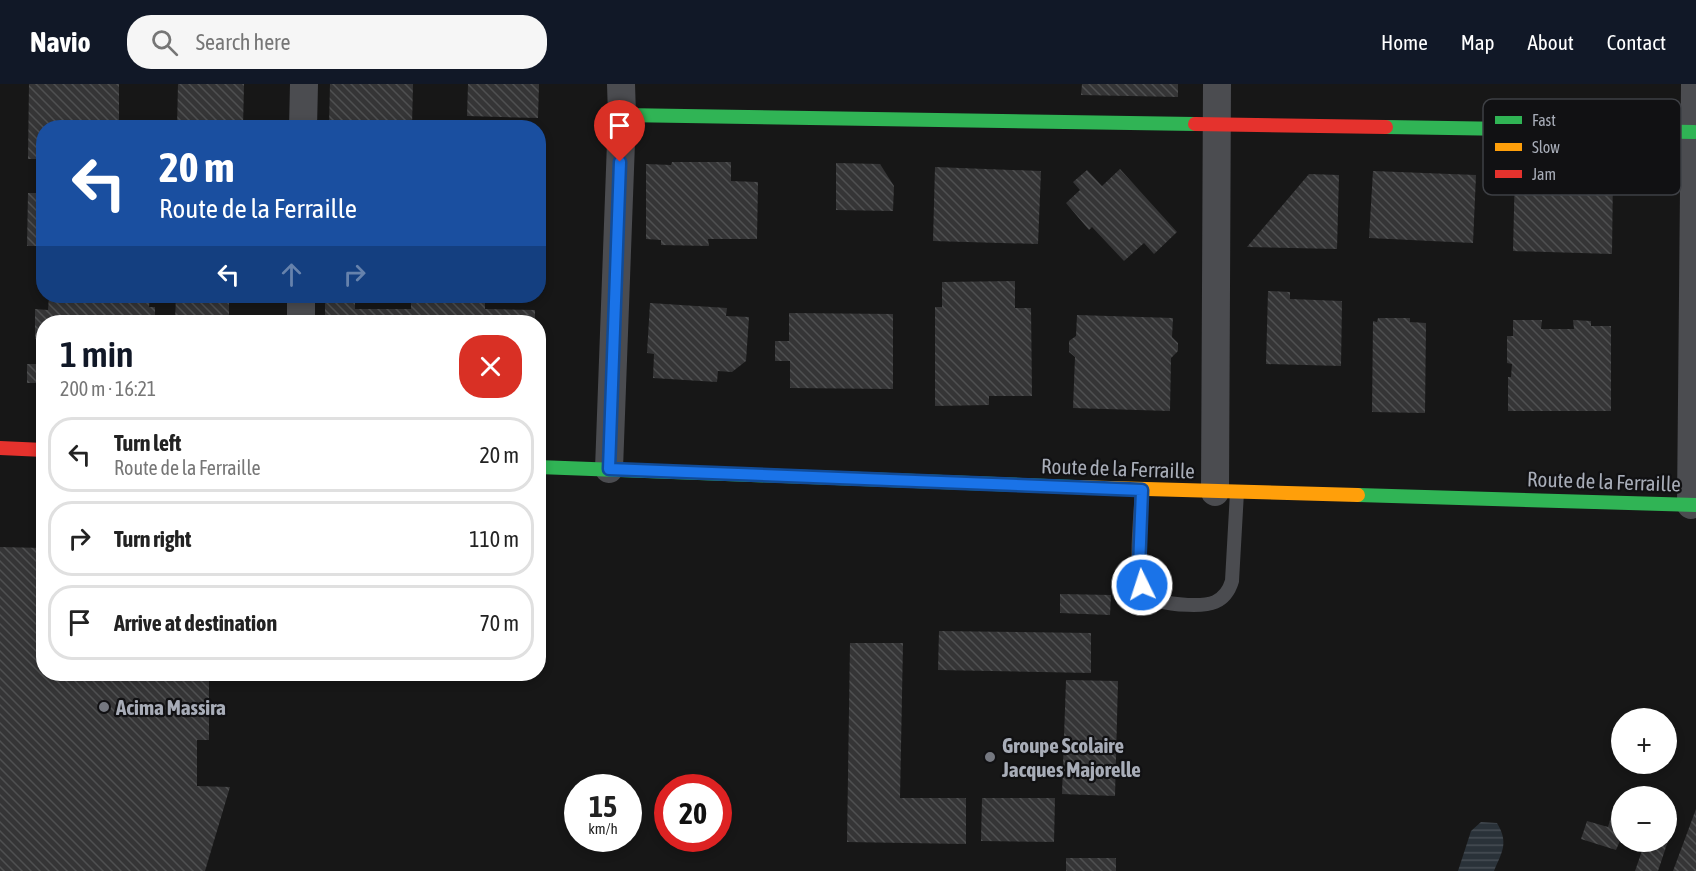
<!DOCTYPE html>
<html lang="en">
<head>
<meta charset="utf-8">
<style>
  body { margin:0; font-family:"Asap Condensed",sans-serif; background:#f6f6f6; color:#222; height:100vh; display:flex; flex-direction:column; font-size:22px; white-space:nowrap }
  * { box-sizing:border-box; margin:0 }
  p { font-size:20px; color:#767676 }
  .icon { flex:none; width:33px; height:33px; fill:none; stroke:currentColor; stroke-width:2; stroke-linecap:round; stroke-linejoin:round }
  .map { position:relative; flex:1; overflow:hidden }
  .sheet { position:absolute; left:36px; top:231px; width:510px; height:366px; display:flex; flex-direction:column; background:#fff; border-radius:24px; box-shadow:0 3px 9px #0003 }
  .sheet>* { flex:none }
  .banner { position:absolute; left:36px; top:36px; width:510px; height:183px; border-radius:24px; box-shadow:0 3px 9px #0003; background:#1a4fa0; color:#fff; overflow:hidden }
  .tools { position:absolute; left:1611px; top:624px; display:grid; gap:12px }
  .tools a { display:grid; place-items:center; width:66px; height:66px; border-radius:50%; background:#fff; box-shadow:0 3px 9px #0003; font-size:30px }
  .speed { position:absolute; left:564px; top:690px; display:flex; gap:12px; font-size:30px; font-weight:700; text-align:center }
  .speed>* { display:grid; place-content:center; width:78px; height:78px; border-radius:50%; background:#fff; box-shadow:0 3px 9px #0003; line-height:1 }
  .speed small { font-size:15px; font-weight:400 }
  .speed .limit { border:9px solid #d22; background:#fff; color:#111 }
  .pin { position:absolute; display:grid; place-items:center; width:51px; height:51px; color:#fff; margin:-62px -26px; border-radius:50% 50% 50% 0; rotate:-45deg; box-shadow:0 0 6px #0007 }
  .pin .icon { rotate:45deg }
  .me { position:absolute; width:66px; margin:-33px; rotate:356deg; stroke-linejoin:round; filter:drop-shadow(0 0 4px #0008) }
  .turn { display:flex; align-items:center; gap:21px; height:126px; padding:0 24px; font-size:27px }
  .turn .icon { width:78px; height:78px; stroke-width:2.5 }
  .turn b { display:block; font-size:42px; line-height:51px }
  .lanes { display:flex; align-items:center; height:57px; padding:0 24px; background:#0003; justify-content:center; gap:30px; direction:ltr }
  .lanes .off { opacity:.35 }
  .round { display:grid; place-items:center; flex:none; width:63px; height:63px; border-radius:24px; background:#f6f6f6 }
  .summary { display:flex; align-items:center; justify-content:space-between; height:102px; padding:0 24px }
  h1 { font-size:36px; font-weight:600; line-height:45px; color:#111827 }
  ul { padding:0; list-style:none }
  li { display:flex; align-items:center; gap:18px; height:75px; margin:0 12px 9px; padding:0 12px; border:3px solid #e0e0e0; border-radius:24px }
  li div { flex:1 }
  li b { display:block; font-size:22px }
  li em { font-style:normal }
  header { display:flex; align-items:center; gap:36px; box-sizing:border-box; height:84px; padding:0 30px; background:#111827; color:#fff }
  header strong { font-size:28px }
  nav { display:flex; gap:33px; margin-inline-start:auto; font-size:21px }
  .search { width:420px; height:54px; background:#f6f6f6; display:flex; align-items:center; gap:15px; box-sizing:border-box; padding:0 21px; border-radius:24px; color:#767676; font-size:22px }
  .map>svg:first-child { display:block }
  .water { fill:url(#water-rules) }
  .building { fill:url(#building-back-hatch) }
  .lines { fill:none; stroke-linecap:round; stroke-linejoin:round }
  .lane { stroke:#4b4c50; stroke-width:14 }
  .street { stroke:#4b4c50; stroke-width:28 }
  .fast { stroke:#30b455; stroke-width:14 }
  .slow { stroke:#ff9f0a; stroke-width:14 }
  .jam { stroke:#e5322d; stroke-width:14 }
  .route-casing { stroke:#114b97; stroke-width:15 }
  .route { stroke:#1a73e8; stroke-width:10 }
  .poi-dot { fill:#757880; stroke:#111113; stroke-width:2 }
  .labels { text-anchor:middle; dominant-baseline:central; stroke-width:4.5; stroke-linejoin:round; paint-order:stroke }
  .street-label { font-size:21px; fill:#a8adb8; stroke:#111113 }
  .poi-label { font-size:21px; font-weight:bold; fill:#a8adb8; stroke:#111113; text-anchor:start }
  .key { fill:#111113; stroke:#3e4045; stroke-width:1.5 }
  .key-label { font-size:16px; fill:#a8adb8 }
</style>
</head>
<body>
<header>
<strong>Navio</strong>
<div class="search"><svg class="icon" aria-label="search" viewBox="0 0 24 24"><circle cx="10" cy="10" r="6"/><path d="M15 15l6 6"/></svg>Search here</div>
<nav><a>Home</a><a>Map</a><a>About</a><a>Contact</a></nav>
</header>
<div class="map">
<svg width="1696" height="787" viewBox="0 0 1696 787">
  <defs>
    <pattern id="water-rules" width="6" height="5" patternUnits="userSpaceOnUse" patternTransform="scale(1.5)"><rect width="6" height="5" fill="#2a3239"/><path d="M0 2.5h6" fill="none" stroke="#464d54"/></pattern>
    <pattern id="building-back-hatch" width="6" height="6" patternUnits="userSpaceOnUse" patternTransform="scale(1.5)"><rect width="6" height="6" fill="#353536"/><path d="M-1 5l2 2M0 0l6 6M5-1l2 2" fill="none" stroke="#4f5051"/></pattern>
  </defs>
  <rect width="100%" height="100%" fill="#171717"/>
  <path class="water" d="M1481 738 1497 739C1509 759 1502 768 1494 787H1458L1471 747Z"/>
  <g class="building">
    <path d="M29 0H119V44H44V75H28Z"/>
    <path d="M178 0H244L243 44H177Z"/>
    <path d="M330 0H413L412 42 329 41Z"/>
    <path d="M468 0H539L538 34 467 32Z"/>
    <path d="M1082 0H1178V13L1081 11Z"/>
    <path d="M672 78H731V97L758 98 757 155H708L709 162 661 161V156L646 155V80L671 81Z"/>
    <path d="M836 79 880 80 894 102 893 127 836 126Z"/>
    <path d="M935 83 1041 87 1038 160 933 157Z"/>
    <path d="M1120 85 1177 148 1154 170 1144 159 1124 177 1092 143 1089 146 1066 119 1080 106 1073 98 1087 86 1102 102Z"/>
    <path d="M1515 85H1537V90L1591 91 1592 86 1613 87 1612 170 1513 167Z"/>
    <path d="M1373 87 1476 91 1473 159 1369 154Z"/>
    <path d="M1309 90 1339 91 1337 165 1247 163Z"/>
    <path d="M28 109H44V162H27Z"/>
    <path d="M1015 197V224H1031L1032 312H989V321L935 322V223H942V198Z"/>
    <path d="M1268 207 1290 208V215L1342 217 1341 282 1266 280Z"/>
    <path d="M49 212H150L149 223H155V238H44V255H35V225L48 226Z"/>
    <path d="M176 212H229V238H187V236H175Z"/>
    <path d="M325 212H355V225H411V212H485V225L535 226V238H325Z"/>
    <path d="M650 219 727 224 726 232 749 233 746 277 732 288 718 287 717 298 653 294 654 270 647 269Z"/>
    <path d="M789 229 893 230V305L790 304V277H775V257H789Z"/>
    <path d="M1077 231 1173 234 1172 253 1178 259V267L1171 274 1170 327 1073 324 1075 273 1069 268V257L1076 252Z"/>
    <path d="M1378 234H1410V238L1426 239 1425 329 1372 328 1373 237 1377 238Z"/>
    <path d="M1513 236H1542L1541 245H1574L1573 236 1591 237V242H1611V327H1508V293H1511L1512 280 1507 279V252H1513Z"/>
    <rect x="27" y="280" width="17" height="19"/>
    <path d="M0 463 44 464V590H209V656H197V702L230 703 205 787H0Z"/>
    <path d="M1060 510 1111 511 1110 531 1060 529Z"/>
    <path d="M939 547 1091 549V589L938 586Z"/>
    <path d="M850 559H903L900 714H966V760L847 758Z"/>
    <path d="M1066 596 1118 597 1115 712 1062 710Z"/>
    <path d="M982 714H1055L1054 758 981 757Z"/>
    <path d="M1696 725V787H1673Z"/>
    <path d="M1613 726 1622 729V752L1616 766 1581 755 1587 737 1608 743Z"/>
    <path d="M1666 726 1677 730 1658 787H1635L1645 758H1666Z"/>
    <rect x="1066" y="774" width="50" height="13"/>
  </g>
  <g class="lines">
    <path class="lane" d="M1142 406C1141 428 1134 486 1143 503 1146 510 1152 515 1160 517 1172 521 1204 523 1215 518 1224 514 1229 507 1232 497L1237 408"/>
    <g class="street">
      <path d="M303 44 304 0"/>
      <path d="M301 238V212"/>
      <path d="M609 385 622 31 621 0"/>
      <path d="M1215 408 1217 0"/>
      <path d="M1691 421 1695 0"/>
    </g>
    <g class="fast">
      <path d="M622 31 1195 40"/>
      <path d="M1386 43 1694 48"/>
      <path d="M538 383 1075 403"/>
      <path d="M1358 411 1696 421"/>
    </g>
    <path class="slow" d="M1075 403 1358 411"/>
    <g class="jam">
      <path d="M1195 40 1386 43"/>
      <path d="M0 364 44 366"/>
    </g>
  </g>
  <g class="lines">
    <defs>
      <path id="route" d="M620 78 609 385 1142 406 1139 484 1142 501"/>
    </defs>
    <use href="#route" class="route-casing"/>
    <use href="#route" class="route"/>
  </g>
  <g class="poi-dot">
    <circle cx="104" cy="623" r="6"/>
    <circle cx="990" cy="673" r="6"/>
  </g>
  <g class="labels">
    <g class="street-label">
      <text transform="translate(1118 384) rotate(2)">Route de la Ferraille</text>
      <text transform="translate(1604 397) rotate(2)">Route de la Ferraille</text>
    </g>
    <g class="poi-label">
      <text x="116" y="623">Acima Massira</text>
      <text x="1002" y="661">Groupe Scolaire<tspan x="1002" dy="24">Jacques Majorelle</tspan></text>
    </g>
  </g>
  <rect x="1483" y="15" width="198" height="96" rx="9" class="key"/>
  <rect x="1495" y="32" width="27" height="8" fill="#30b455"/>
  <rect x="1495" y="59" width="27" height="8" fill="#ff9f0a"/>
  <rect x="1495" y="86" width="27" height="8" fill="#e5322d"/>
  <g class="key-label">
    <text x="1532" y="42">Fast</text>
    <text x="1532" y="69">Slow</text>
    <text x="1532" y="96">Jam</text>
  </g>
</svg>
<div class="tools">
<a>+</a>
<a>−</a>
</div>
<div class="speed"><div>15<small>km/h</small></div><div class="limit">20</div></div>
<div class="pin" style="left:620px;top:78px;background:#d93025"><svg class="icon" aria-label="arrive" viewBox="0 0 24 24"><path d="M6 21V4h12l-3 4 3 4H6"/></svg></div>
<svg class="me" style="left:1142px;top:501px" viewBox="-20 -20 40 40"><circle r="17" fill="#1a73e8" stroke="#fff" stroke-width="3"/><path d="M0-11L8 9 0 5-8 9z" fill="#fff"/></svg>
<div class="banner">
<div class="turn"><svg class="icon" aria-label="left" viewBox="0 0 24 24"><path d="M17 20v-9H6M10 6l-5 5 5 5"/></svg><div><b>20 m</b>Route de la Ferraille</div></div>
<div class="lanes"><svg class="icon" aria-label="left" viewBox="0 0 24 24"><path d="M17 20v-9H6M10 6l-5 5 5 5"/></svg><svg class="icon off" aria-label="ahead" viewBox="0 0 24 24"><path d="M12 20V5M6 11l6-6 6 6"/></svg><svg class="icon off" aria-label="right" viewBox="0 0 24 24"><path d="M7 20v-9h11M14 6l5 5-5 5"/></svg></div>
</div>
<section class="sheet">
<div class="summary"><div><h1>1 min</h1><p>200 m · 16:21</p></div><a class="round" style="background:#d93025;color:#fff"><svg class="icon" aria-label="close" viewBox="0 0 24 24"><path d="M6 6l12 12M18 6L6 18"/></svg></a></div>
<ul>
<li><svg class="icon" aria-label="left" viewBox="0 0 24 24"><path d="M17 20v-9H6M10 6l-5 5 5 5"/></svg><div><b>Turn left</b><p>Route de la Ferraille</p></div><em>20 m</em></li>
<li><svg class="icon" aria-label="right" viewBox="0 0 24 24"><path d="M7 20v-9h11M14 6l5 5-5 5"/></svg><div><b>Turn right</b></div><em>110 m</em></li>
<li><svg class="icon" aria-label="arrive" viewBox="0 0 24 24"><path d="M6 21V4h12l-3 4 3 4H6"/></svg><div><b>Arrive at destination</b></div><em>70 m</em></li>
</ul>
</section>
</div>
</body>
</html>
